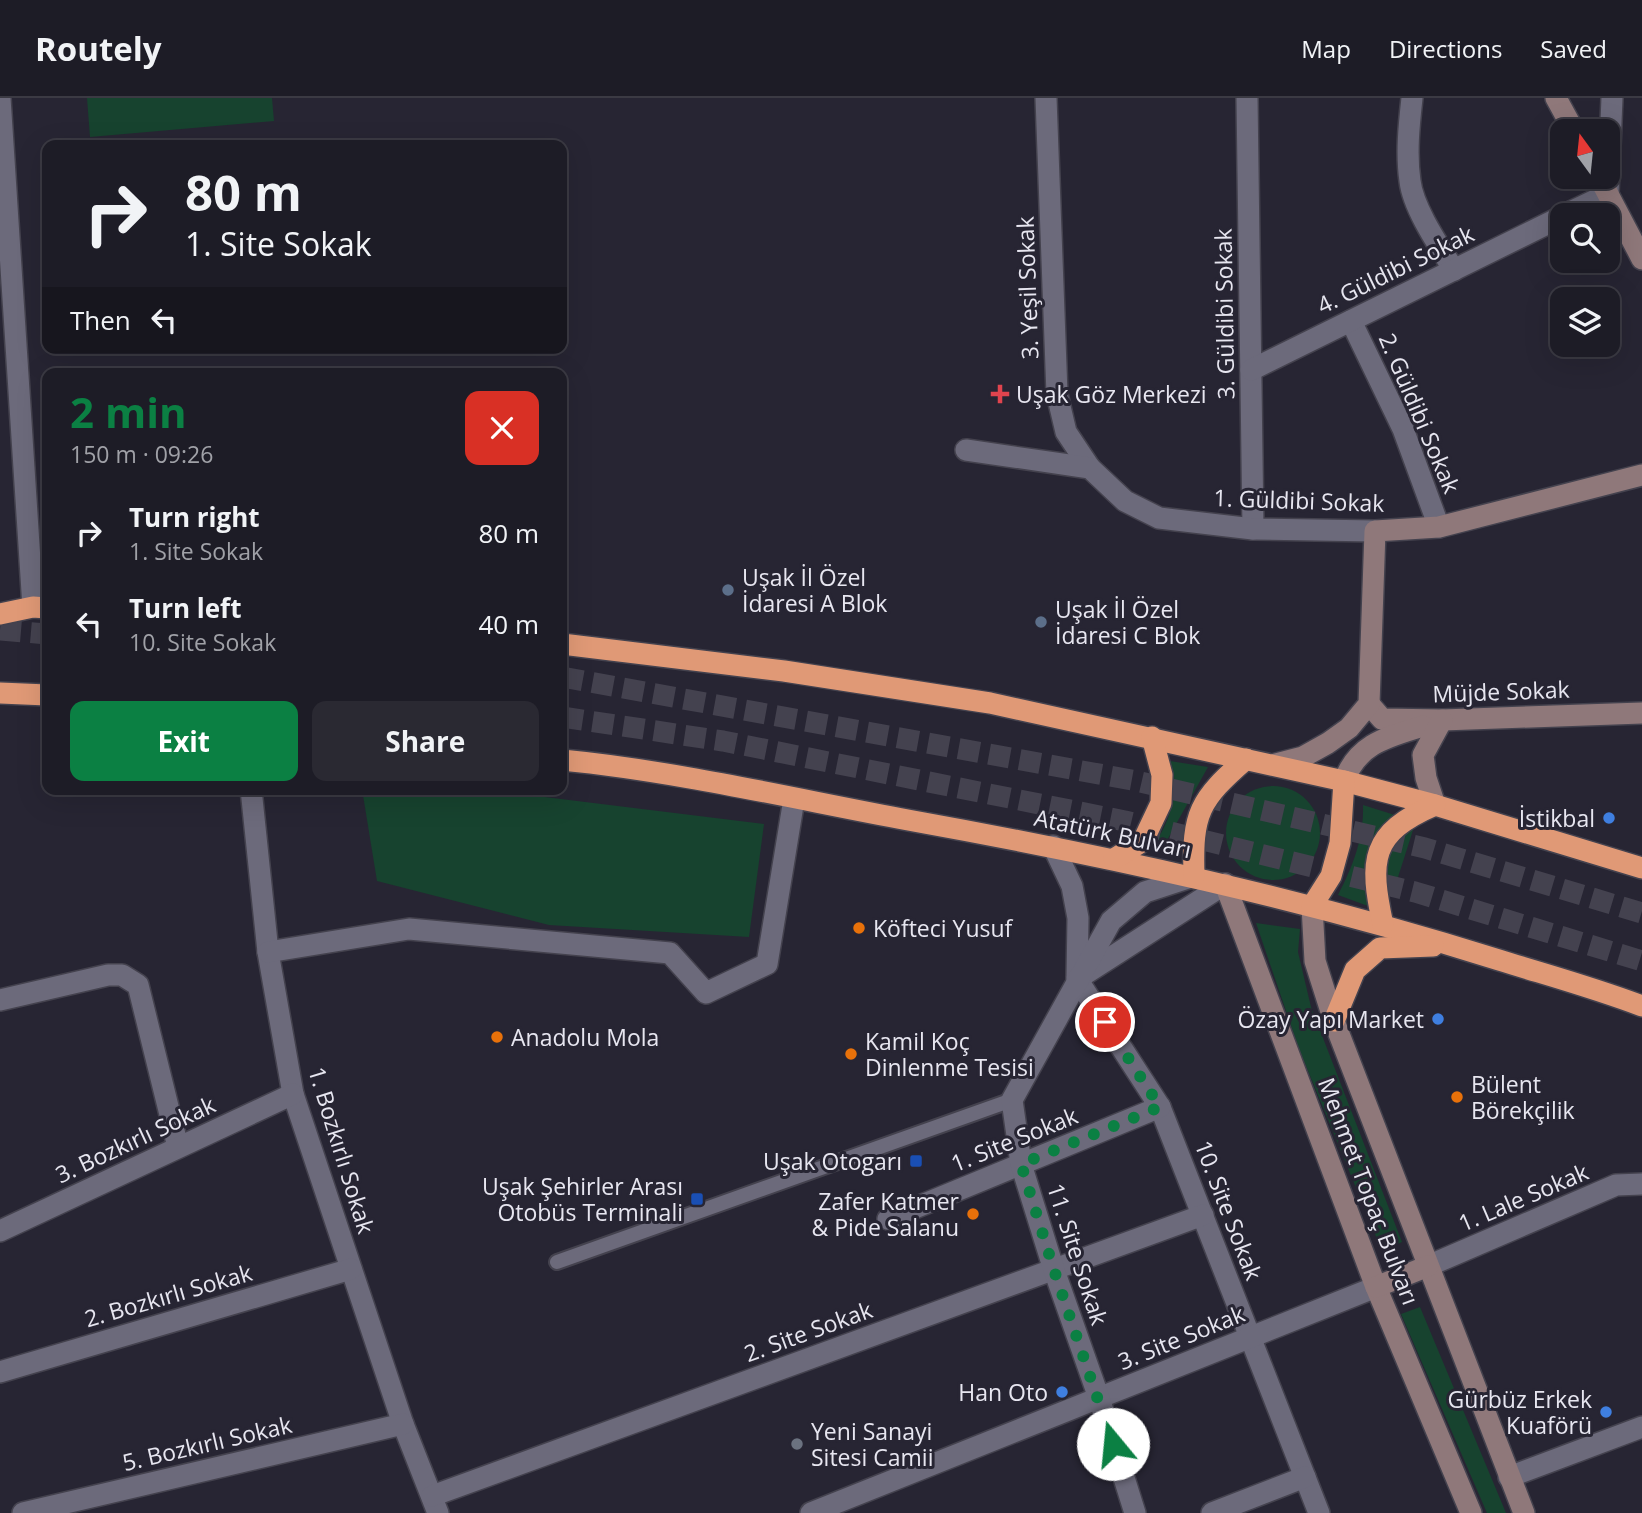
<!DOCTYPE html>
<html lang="en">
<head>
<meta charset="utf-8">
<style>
  body { margin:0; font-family:"Open Sans",sans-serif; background:#2a2932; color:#f1f3f6; height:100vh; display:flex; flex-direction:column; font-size:26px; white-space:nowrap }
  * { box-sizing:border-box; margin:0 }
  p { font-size:23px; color:#a0a1a7 }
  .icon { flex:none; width:38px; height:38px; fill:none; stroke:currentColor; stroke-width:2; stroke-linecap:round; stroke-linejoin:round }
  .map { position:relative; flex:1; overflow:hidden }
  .details { position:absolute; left:42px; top:270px; width:525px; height:427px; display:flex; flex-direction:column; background:#1d1c26; border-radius:14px; box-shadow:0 7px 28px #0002,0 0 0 2px #3b3a43 }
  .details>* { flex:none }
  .top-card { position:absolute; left:42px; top:42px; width:525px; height:214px; border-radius:14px; box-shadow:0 7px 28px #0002,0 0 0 2px #3b3a43; background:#1d1c26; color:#f1f3f6; overflow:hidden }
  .needle { width:46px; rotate:345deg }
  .buttons { position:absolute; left:1550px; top:21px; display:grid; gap:14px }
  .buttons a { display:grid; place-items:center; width:70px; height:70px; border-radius:14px; background:#1d1c26; box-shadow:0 7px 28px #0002,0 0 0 2px #3b3a43; font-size:35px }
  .pin { position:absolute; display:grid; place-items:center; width:60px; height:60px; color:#fff; margin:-30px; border:4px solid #fff; border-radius:50%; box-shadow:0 2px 7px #0007 }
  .me { position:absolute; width:77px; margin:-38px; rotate:343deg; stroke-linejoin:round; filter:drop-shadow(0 0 5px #0008) }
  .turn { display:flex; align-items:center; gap:24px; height:147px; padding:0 28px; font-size:32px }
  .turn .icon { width:91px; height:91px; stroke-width:2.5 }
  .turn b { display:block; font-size:49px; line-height:60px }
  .then { display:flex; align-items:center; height:66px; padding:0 28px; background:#0003; gap:14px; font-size:26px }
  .round { display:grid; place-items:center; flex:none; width:74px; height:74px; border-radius:14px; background:#2a2932 }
  .headline { display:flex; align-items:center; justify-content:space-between; height:119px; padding:0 28px }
  h1 { font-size:42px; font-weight:700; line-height:52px; color:#0b8043 }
  .cta { display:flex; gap:14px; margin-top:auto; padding:14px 28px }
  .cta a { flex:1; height:80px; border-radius:14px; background:#0b8043; color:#fff; font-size:28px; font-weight:700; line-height:80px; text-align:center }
  .cta a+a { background:#2a2932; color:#f1f3f6 }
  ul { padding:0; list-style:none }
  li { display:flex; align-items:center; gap:21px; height:91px; padding:0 28px }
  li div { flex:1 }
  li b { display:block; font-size:26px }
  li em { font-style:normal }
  header { display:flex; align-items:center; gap:42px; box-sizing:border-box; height:98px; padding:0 35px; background:#1d1c26; border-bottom:2px solid #3b3a43 }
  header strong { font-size:33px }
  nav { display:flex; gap:38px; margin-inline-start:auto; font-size:24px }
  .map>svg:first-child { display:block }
  .green { fill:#17432f }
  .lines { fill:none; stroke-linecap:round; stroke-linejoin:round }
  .highway-tunnel { stroke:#44424f; stroke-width:21; stroke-dasharray:21 10; stroke-linecap:butt }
  .lane-casing { stroke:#44424e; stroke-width:18 }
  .street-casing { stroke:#44424e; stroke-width:24 }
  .secondary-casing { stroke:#44424e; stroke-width:24 }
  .highway-casing { stroke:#44424e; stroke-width:24 }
  .lane { stroke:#6c6a7b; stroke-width:14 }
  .street { stroke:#6c6a7b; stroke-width:21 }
  .secondary { stroke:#8f787a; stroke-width:21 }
  .highway { stroke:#e09976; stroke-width:21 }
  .route { stroke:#0b8043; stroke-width:12; stroke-dasharray:0 21.6 }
  .health-dot { fill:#e0444e; stroke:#272533; stroke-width:2.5 }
  .service-dot { fill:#5c6f8a; stroke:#272533; stroke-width:2.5 }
  .shop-dot { fill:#3f7fe0; stroke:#272533; stroke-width:2.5 }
  .food-dot { fill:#e8710a; stroke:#272533; stroke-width:2.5 }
  .transit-dot { fill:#1a4fb4; stroke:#272533; stroke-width:2.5 }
  .worship-dot { fill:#6b7280; stroke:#272533; stroke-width:2.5 }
  .labels { text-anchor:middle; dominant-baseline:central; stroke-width:6; stroke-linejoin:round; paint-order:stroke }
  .street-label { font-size:23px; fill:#e7e6f0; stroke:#272533 }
  .poi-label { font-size:23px; fill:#e7e6f0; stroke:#272533; text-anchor:start }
</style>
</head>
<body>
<header>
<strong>Routely</strong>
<nav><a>Map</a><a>Directions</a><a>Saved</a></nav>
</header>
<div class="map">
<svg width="1642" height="1415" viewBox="0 0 1642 1415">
  <rect width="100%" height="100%" fill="#272533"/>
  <g class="green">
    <path d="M87 0H272L274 23 90 39Z"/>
    <path d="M1170 663 1208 669 1161 753 1153 749C1172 718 1178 699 1170 663Z"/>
    <circle cx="1273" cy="735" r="47"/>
    <path d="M362 691H480L764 726 749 839 549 827 377 783Z"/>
    <path d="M1363 707 1398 718 1366 780 1368 808 1338 797C1353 768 1364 740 1363 707Z"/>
    <path d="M1414 729 1392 798 1386 794V747Z"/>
    <path d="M1256 825 1300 831 1298 854 1311 909 1402 1144 1382 1153 1299 951Z"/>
    <path d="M1420 1209 1506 1415H1487L1401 1216Z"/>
  </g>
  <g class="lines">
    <g class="highway-tunnel">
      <path d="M0 532 47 536"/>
      <path d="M562 579 1132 682 1425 750 1642 815"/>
      <path d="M562 619 723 643 1125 723 1415 794 1642 863"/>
    </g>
    <defs>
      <path id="lane" d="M557 1164 1012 1002"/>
      <g id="street">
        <path d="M0 0 33 509"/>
        <path d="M1046 0 1057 296 1066 334 1090 370"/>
        <path d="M1247 0 1253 431"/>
        <path d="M1412 0C1409 27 1406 56 1410 83 1413 110 1439 148 1454 172"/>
        <path d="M1564 117 1608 96 1612 0"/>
        <path d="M1351 223 1403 331 1439 429"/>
        <path d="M1251 272 1563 118"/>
        <path d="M966 352 1090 370 1125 403 1159 420 1253 431 1375 433"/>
        <path d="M251 691 268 854 293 996 403 1326 438 1415"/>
        <path d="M1053 748 1072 788 1078 820 1077 879"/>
        <path d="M268 854 409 831 670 855 706 895 767 866 794 701"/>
        <path d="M1082 878 1225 786"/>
        <path d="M1077 881 1160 1009 1319 1415"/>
        <path d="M0 902 108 877H122L138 887 178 1049"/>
        <path d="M888 1121 1160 1009"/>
        <path d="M0 1133 293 996"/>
        <path d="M1428 1168 1616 1087 1642 1086"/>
        <path d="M0 1274 351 1171"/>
        <path d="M1509 1379 1642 1329"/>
        <path d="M432 1398 1203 1117"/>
        <path d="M23 1415 403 1326"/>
        <path d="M811 1415 1376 1189"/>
        <path d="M1135 1415 1099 1300 1054 1172 1021 1066 1012 1002 1111 823 1145 794 1194 778"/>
        <path d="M1212 1415 1305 1379"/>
      </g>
      <g id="secondary">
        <path d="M1556 0 1574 33"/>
        <path d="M1599 79 1642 161"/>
        <path d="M1369 606 1382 621 1442 622 1642 615"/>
        <path d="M1276 666 1303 659 1328 645 1349 630 1369 606 1375 433 1439 429 1642 377"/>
        <path d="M1344 683C1358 645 1388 639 1423 628"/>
        <path d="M1435 707 1426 680 1423 657 1442 622"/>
        <path d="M1225 786 1376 1189 1471 1415"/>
        <path d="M1312 808 1315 863 1334 923 1524 1415"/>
        <path d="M1376 1189 1428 1168"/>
      </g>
      <g id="highway">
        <path d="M0 516 33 509 47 510"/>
        <path d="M562 546 784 573 990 605 1344 683 1435 707 1642 770"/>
        <path d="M0 595 47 597"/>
        <path d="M562 662C676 673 795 701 908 722 1108 758 1305 801 1499 862 1547 877 1595 890 1642 908"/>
        <path d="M1114 761 1143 743 1161 705 1162 677 1152 639"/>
        <path d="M1194 778C1192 715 1199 702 1246 661"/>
        <path d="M1312 808 1331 778 1340 745 1344 683"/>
        <path d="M1383 827C1369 762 1370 735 1435 707"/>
        <path d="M1334 923 1355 872 1380 850 1433 848"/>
      </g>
    </defs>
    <use href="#lane" class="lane-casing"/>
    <use href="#street" class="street-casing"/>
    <use href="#secondary" class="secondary-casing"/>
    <use href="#highway" class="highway-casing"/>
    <use href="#lane" class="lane"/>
    <use href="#street" class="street"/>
    <use href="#secondary" class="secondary"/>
    <use href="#highway" class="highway"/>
  </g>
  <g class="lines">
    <path class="route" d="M1105 924 1160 1009 1021 1066 1054 1172 1113 1346"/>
  </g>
  <path class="health-dot" d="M996.5 285.5h7v7h7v7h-7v7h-7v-7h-7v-7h7z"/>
  <g class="service-dot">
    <circle cx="728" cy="492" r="7"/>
    <circle cx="1041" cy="524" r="7"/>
  </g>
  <g class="shop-dot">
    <circle cx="1609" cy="720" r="7"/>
    <circle cx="1438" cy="921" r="7"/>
    <circle cx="1062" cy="1294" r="7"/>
    <circle cx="1606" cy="1314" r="7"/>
  </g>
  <g class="food-dot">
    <circle cx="859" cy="830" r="7"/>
    <circle cx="497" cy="939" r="7"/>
    <circle cx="851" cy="956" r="7"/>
    <circle cx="1457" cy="999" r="7"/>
    <circle cx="973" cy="1116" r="7"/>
  </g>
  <g class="transit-dot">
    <rect x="909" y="1056" width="14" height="14" rx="3.5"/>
    <rect x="690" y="1094" width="14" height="14" rx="3.5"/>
  </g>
  <circle class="worship-dot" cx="797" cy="1346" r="7"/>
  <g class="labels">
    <g class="street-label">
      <text transform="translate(1395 171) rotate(-26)">4. Güldibi Sokak</text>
      <text transform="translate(1027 190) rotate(-92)">3. Yeşil Sokak</text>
      <text transform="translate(1224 216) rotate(-91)">3. Güldibi Sokak</text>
      <text transform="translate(1420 315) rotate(67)">2. Güldibi Sokak</text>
      <text transform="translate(1299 402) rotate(2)">1. Güldibi Sokak</text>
      <text transform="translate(1501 593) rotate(-2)">Müjde Sokak</text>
      <text transform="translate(1113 735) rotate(12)">Atatürk Bulvarı</text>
      <text transform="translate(135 1041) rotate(-25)">3. Bozkırlı Sokak</text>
      <text transform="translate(1014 1041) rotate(-22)">1. Site Sokak</text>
      <text transform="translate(342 1052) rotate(73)">1. Bozkırlı Sokak</text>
      <text transform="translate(1369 1093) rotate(69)">Mehmet Topaç Bulvarı</text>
      <text transform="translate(1523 1099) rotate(-23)">1. Lale Sokak</text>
      <text transform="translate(1229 1112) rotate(69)">10. Site Sokak</text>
      <text transform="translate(1078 1156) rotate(72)">11. Site Sokak</text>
      <text transform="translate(168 1197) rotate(-16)">2. Bozkırlı Sokak</text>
      <text transform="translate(808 1233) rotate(-20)">2. Site Sokak</text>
      <text transform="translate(1181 1239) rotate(-22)">3. Site Sokak</text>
      <text transform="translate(207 1345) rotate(-13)">5. Bozkırlı Sokak</text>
    </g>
    <g class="poi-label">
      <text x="1016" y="296">Uşak Göz Merkezi</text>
      <text x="742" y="479">Uşak İl Özel<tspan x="742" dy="26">İdaresi A Blok</tspan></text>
      <text x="1055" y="511">Uşak İl Özel<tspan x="1055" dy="26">İdaresi C Blok</tspan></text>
      <text x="1595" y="720" text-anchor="end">İstikbal</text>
      <text x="873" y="830">Köfteci Yusuf</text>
      <text x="1424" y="921" text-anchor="end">Özay Yapı Market</text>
      <text x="511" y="939">Anadolu Mola</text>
      <text x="865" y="943">Kamil Koç<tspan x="865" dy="26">Dinlenme Tesisi</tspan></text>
      <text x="1471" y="986">Bülent<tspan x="1471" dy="26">Börekçilik</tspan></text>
      <text x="902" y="1063" text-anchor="end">Uşak Otogarı</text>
      <text x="683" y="1088" text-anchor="end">Uşak Şehirler Arası<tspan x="683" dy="26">Otobüs Terminali</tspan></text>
      <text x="959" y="1103" text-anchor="end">Zafer Katmer<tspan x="959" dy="26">&amp; Pide Salanu</tspan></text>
      <text x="1048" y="1294" text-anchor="end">Han Oto</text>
      <text x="1592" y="1301" text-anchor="end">Gürbüz Erkek<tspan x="1592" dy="26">Kuaförü</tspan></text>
      <text x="811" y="1333">Yeni Sanayi<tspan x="811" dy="26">Sitesi Camii</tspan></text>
    </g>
  </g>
</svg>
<div class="buttons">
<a><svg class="needle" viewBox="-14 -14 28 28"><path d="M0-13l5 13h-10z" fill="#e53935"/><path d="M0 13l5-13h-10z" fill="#a0a1a7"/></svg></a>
<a><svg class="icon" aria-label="search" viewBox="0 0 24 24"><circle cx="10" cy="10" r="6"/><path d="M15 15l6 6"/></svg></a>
<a><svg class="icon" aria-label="layers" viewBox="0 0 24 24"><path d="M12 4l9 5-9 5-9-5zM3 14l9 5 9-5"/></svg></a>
</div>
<div class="pin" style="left:1105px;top:924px;background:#d93025"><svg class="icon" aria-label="arrive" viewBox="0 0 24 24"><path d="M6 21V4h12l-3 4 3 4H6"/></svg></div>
<svg class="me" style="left:1113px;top:1346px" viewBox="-20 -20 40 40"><circle r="19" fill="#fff"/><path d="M0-13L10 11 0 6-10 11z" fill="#0b8043"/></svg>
<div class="top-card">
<div class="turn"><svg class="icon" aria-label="right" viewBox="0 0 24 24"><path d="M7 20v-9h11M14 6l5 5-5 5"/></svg><div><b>80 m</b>1. Site Sokak</div></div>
<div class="then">Then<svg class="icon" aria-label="left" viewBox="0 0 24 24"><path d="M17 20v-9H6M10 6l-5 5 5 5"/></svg></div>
</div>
<section class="details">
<div class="headline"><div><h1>2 min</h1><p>150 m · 09:26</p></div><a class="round" style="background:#d93025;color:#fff"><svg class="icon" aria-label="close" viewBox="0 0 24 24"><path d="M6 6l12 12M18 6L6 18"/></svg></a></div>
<ul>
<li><svg class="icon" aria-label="right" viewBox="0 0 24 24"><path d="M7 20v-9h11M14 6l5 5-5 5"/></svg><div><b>Turn right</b><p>1. Site Sokak</p></div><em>80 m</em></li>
<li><svg class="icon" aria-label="left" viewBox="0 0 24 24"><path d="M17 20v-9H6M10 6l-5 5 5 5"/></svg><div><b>Turn left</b><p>10. Site Sokak</p></div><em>40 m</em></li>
</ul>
<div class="cta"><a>Exit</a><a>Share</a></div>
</section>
</div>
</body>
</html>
